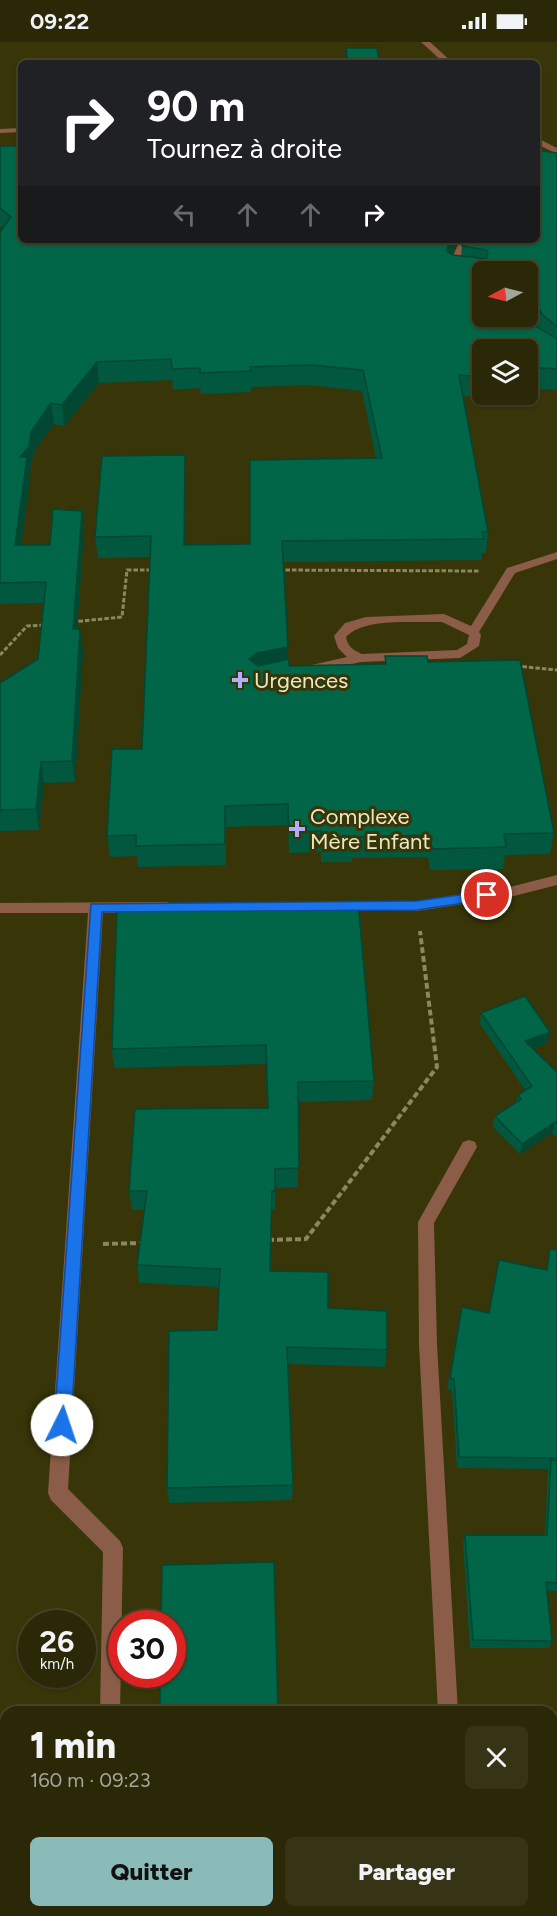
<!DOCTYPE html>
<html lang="fr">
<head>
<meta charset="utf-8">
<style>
  body { margin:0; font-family:Figtree,sans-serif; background:#363415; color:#f1f3f6; height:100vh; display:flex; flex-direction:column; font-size:22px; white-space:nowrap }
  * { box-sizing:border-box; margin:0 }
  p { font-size:20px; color:#a5a69b }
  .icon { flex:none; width:33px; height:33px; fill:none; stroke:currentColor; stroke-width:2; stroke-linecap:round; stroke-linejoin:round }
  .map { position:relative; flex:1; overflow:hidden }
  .details { position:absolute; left:0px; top:1664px; width:558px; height:212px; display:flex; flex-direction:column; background:#2a2807; border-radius:18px 18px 0 0; box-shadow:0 2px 4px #0004,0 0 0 2px #464428 }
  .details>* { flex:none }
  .banner { position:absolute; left:18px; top:18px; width:522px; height:183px; border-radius:9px; box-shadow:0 2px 4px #0004,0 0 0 2px #464428; background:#202124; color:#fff; overflow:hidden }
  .needle { width:39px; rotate:263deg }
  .controls { position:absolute; left:472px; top:219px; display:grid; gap:12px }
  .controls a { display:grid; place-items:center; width:66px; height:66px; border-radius:9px; background:#2a2807; box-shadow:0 2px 4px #0004,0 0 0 2px #464428; font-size:30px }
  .speed { position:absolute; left:18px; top:1568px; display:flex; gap:12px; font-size:30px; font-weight:700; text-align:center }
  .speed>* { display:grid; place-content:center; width:78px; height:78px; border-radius:50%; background:#2a2807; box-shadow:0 2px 4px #0004,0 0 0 2px #464428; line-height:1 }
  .speed small { font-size:15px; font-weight:400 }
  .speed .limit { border:9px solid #d22; background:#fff; color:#111 }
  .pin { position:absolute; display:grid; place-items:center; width:51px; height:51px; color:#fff; margin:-26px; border:3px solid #fff; border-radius:50%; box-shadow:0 2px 6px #0007 }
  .me { position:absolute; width:66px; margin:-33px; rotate:4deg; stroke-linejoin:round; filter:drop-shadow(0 0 4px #0008) }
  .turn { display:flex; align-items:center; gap:21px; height:126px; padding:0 30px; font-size:27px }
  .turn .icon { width:78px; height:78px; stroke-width:2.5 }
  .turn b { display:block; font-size:42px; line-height:51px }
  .lanes { display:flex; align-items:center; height:57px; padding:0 30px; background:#0003; justify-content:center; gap:30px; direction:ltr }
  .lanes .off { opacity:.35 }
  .round { display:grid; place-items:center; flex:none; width:63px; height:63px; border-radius:9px; background:#363415 }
  .summary { display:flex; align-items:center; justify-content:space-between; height:102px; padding:0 30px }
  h1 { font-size:36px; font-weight:800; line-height:45px }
  .button { display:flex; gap:12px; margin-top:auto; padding:12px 30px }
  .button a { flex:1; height:69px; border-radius:9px; background:#8bbbb9; color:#111; font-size:24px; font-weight:800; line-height:69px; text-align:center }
  .button a+a { background:#363415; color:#f1f3f6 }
  .status { display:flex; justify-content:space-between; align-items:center; height:42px; padding:0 30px; background:#2a2807; direction:ltr }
  .status svg { height:16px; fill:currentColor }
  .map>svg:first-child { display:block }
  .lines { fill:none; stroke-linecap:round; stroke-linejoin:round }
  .path-far2 { stroke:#8b885f; stroke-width:3; stroke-dasharray:4.5 2; stroke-linecap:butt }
  .path-far1 { stroke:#8b885f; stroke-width:4; stroke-dasharray:6 3; stroke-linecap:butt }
  .path { stroke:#8b885f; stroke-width:5; stroke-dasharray:8 4; stroke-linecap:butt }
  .service { fill:#8b5c47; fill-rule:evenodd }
  .minor { fill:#8b5c47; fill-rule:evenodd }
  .wall { fill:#01583e; fill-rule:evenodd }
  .shaded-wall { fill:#014732 }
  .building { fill:#016648; stroke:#014732; stroke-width:1.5 }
  .route { fill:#1a73e8; stroke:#114b97; stroke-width:1.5 }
  .poi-dot { fill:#b0aefa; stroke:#383509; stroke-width:2 }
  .labels { text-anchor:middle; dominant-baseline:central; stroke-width:6; stroke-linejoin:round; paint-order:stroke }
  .poi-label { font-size:22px; fill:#ebe9c2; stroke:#383509; text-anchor:start }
</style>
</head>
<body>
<div class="status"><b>09:22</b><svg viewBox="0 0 49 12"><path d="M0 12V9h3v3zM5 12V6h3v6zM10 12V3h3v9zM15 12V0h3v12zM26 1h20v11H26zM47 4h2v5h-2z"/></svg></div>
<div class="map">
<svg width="557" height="1874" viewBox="0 0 557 1874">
  <rect width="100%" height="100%" fill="#383509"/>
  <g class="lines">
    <g class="path-far2">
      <path d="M279 528 479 529"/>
      <path d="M72 580 122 575 127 528H155"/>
      <path d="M0 613 27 584 44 583"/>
      <path d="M516 624 557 628"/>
    </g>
    <g class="path-far1">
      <path d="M268 1198 306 1197 437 1025 420 889"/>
      <path d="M103 1202 143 1201"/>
    </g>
    <path class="path" d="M0 1706 6 1732"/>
    <path class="service" d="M557 510V517L515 531 479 590 481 593 479 604 460 616 361 620 311 631 305 627 307 624 347 615 338 606 334 594 345 581 366 575 444 572 471 584 507 526ZM442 580 469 593 467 602 457 608 362 612C353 608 348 605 346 595 363 575 416 581 442 580Z"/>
    <g class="minor">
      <path d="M421 0H430L453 21H444Z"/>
      <path d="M21 86V90L0 91V87Z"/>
      <path d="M537 96 557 106V112L537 102Z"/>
      <path d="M460 198H471L466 202 457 226 484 230 483 235 452 231 447 228Z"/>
      <path d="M557 833V843L510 855 417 869H341L334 864 341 859H417L510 845Z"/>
      <path d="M167 860 174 865 167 870 103 871 68 1447 120 1499 123 1506 120 1670H100L103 1510 51 1458 48 1451 88 871H0V861Z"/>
      <path d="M469 1098 475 1100 477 1105 434 1181 437 1302 458 1670H438L419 1302 418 1180 463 1100Z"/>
      <rect x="96" y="1869" width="22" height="5"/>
      <path d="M447 1869H469L470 1874H448Z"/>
    </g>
  </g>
  <g class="wall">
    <path d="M0 104 453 213 461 214 462 204 557 111V348L528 346V308H483V352H489L488 356 463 354 488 490 486 511H482L481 518 284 520 288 617 289 624 385 622V614L428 620 554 791 550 812 505 813 503 827 430 828 428 815 352 816V820H321V810L289 811 288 783 226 785V823L138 825 137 814 110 815 107 794 142 707 151 515 98 516 95 495 185 413 186 434 185 503 250 502 376 416 362 349 310 343 251 345V350L201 352 200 346 173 348 172 338 99 341 64 384 54 382 33 411 31 426 29 429 30 436 21 503H50L82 469 84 490 77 587 83 608 75 740 44 741 39 788 0 789V641L38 617 44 561 0 562V190L3 186 0 184ZM528 230V274H483Z"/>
    <path d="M117 866 374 1039 372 1058 298 1060V1145L275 1146V1168H272L271 1229 328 1266 387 1308 385 1325 288 1322 293 1443 292 1458 169 1461 167 1446 217 1288 219 1245 139 1241 137 1223 144 1168H132L129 1149 267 1066 266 1022 114 1026 112 1007Z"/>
    <path d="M481 971 550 990 547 1001 533 1007 557 1030V1095L552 1091 520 1112 493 1085 495 1074 516 1060 518 1053 525 1048 480 982Z"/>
    <path d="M550 1207 557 1208V1549H547L552 1599 549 1606H470L463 1501 465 1493H545L548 1427 457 1426 452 1348 447 1347 462 1265 489 1271 546 1228Z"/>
    <path d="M484 1869H552L557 1874H485Z"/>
  </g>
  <g class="shaded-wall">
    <path d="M451 198H458L445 229 446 209Z"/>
    <path d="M97 320 99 341 64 384 62 363Z"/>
    <path d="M51 361 54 382 33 411 31 426 29 429 30 436 18 525 15 503 20 415 31 390Z"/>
    <path d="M185 413 186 434 185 524 184 503Z"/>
    <path d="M82 469 84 490 75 609 73 587Z"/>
    <path d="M80 587 83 608 75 740 72 719Z"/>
    <path d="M288 605V626L258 633 249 617 257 611Z"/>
    <path d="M41 720 44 741 39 788 36 767Z"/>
    <path d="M550 990 547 1001 523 1011 525 999Z"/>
    <path d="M555 1080 552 1091 520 1112 522 1102Z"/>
  </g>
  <g class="building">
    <path d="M346 6H377L379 21H348Z"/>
    <path d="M0 104H21V198H451L446 209 453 213 486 217 488 211 486 208 462 204 465 198H537V108L557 111V285L543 273 530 253H528V230H483V274H528V272L537 285 557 297V327L528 325V308H483V335L459 333 488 490H482L484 497 282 499 288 605 257 611 249 617 258 624 289 617V624L386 622 385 614H427L428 620 520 618 554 791 504 792 506 805 432 807 430 793 353 795V799H322L321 789 289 790 288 762 225 764V802L136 804V793L107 794 112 707H142L151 494 95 495 102 414 185 413 184 503 250 502V418L382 416 363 328 311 323 250 325 251 329 200 331V326L172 327 171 317 97 320 62 363 51 361 31 390 29 405 20 415H27L15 503H50L53 467 82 469 73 587H80L72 719 41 720 36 767 0 768V641L38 617 46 540 0 541V190L11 175 0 166Z"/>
    <path d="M358 859 374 1039 298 1040 299 1126 275 1127V1149H272L270 1229 328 1230V1266L387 1269V1308L287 1305 293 1443 167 1446 169 1289 217 1288 220 1227 137 1223 147 1149H129L135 1067 268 1066 266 1003 112 1007 117 866Z"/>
    <path d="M525 954 550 990 525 999 557 1030V1082L555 1080 522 1102 495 1074 521 1057 518 1053 532 1044 481 971Z"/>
    <path d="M550 1207 557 1208V1416L459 1415 454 1337 450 1336 462 1265 489 1271 499 1218 547 1228Z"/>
    <path d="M551 1418 557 1419V1541L546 1540 552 1599 473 1598 465 1493H547Z"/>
    <path d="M274 1520 278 1670H160V1632H172V1581H161L162 1523Z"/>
    <path d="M552 1836H557V1874H490L489 1869H552Z"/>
  </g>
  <path class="route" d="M487 849 491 850 493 853 491 857 417 868 102 870 71 1383 68 1389 62 1391 56 1389 54 1383 91 862 417 859Z"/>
  <g class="poi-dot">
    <path d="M237 629h6v6h6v6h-6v6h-6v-6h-6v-6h6z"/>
    <path d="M294 778h6v6h6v6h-6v6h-6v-6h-6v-6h6z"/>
  </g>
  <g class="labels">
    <g class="poi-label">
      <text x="254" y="638">Urgences</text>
      <text x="310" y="774">Complexe<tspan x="310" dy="25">Mère Enfant</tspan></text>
    </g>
  </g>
</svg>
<div class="controls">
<a><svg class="needle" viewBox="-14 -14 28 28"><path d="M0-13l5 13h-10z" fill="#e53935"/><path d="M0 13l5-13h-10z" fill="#a5a69b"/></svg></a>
<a><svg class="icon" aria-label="layers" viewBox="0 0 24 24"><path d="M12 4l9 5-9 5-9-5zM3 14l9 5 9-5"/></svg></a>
</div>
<div class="speed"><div>26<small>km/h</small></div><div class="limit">30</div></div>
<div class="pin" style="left:487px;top:853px;background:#d93025"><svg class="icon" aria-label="arrive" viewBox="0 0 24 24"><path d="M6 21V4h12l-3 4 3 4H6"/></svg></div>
<svg class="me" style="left:62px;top:1383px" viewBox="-20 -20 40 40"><circle r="19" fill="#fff"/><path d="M0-13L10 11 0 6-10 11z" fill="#1a73e8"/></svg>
<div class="banner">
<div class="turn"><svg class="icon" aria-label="right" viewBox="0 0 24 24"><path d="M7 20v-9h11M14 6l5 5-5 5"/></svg><div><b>90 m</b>Tournez à droite</div></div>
<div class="lanes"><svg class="icon off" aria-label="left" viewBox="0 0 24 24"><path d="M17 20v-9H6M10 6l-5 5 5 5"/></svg><svg class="icon off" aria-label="ahead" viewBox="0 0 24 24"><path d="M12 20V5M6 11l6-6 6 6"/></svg><svg class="icon off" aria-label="ahead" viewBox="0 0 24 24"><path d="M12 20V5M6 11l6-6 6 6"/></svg><svg class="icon" aria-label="right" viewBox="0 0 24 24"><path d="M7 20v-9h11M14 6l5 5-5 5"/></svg></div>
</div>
<section class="details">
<div class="summary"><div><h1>1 min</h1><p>160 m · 09:23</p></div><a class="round"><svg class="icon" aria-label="close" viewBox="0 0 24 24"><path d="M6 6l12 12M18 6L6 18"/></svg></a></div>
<div class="button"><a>Quitter</a><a>Partager</a></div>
</section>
</div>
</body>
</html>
